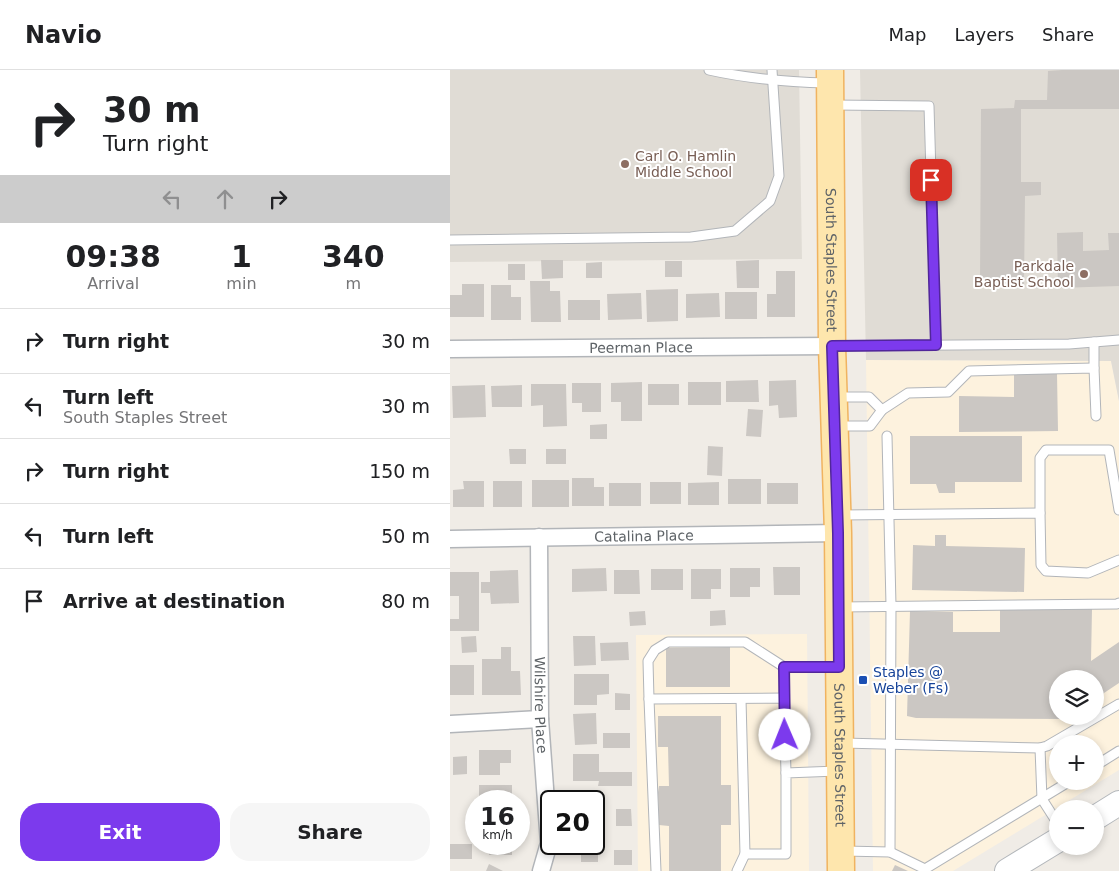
<!DOCTYPE html>
<html lang="en">
<head>
<meta charset="utf-8">
<style>
  body { margin:0; font-family:"DejaVu Sans",sans-serif; background:#f6f6f6; color:#202124; height:100vh; display:flex; flex-direction:column; font-size:19px; white-space:nowrap }
  * { box-sizing:border-box; margin:0 }
  p { font-size:16px; color:#757577 }
  .icon { flex:none; width:28px; height:28px; fill:none; stroke:currentColor; stroke-width:2; stroke-linecap:round; stroke-linejoin:round }
  .map { position:relative; flex:1; overflow:hidden }
  .details { display:flex; flex-direction:column; background:#fff; width:450px }
  .details>* { flex:none }
  .top-card { background:#fff; color:#202124; overflow:hidden }
  .controls { position:absolute; left:599px; top:600px; display:grid; gap:10px }
  .controls a { display:grid; place-items:center; width:55px; height:55px; border-radius:50%; background:#fff; box-shadow:0 2px 8px #0003; font-size:25px }
  .speed { position:absolute; left:15px; top:720px; display:flex; gap:10px; font-size:25px; font-weight:700; text-align:center }
  .speed>* { display:grid; place-content:center; width:65px; height:65px; border-radius:50%; background:#fff; box-shadow:0 2px 8px #0003; line-height:1 }
  .speed small { font-size:12px; font-weight:400 }
  .speed .limit { border:2px solid #111; border-radius:8px; background:#fff; color:#111 }
  .pin { position:absolute; display:grid; place-items:center; width:42px; height:42px; color:#fff; margin:-21px; border-radius:10px; box-shadow:0 2px 8px #0006 }
  .me { position:absolute; width:55px; margin:-28px; rotate:359deg; stroke-linejoin:round; filter:drop-shadow(0 0 4px #0008) }
  .turn { display:flex; align-items:center; gap:18px; height:105px; padding:0 20px; font-size:22px }
  .turn .icon { width:65px; height:65px; stroke-width:2.5 }
  .turn b { display:block; font-size:35px; line-height:42px }
  .lanes { display:flex; align-items:center; height:48px; padding:0 20px; background:#0003; justify-content:center; gap:25px; direction:ltr }
  .lanes .off { opacity:.35 }
  .eta { display:flex; justify-content:space-evenly; align-items:center; height:85px; text-align:center }
  .eta b { font-size:30px; font-weight:600; line-height:35px }
  .cta { display:flex; gap:10px; margin-top:auto; padding:10px 20px }
  .cta a { flex:1; height:58px; border-radius:20px; background:#7c3aed; color:#fff; font-size:20px; font-weight:600; line-height:58px; text-align:center }
  .cta a+a { background:#f6f6f6; color:#202124 }
  ul { padding:0; list-style:none }
  li { display:flex; align-items:center; gap:15px; height:65px; padding:0 20px; border-top:1px solid #e0e0e0 }
  li div { flex:1 }
  li b { display:block; font-size:19px }
  li em { font-style:normal }
  header { display:flex; align-items:center; gap:30px; box-sizing:border-box; height:70px; padding:0 25px; background:#fff; border-bottom:1px solid #e0e0e0 }
  header strong { font-size:24px }
  nav { display:flex; gap:28px; margin-inline-start:auto; font-size:18px }
  main { display:flex; flex:1; min-height:0 }
  .map>svg:first-child { display:block }
  .commercial { fill:#fdf2de; fill-rule:evenodd }
  .education { fill:#e0dcd5 }
  .building { fill:#cbc7c3 }
  .lines { fill:none; stroke-linecap:round; stroke-linejoin:round }
  .service-casing { stroke:#b2b5b9; stroke-width:11 }
  .minor-casing { stroke:#b2b5b9; stroke-width:19 }
  .secondary-casing { stroke:#b3b7bb; stroke-width:26 }
  .primary-casing { stroke:#f0b360; stroke-width:29 }
  .service { stroke:#fff; stroke-width:9 }
  .minor { stroke:#fff; stroke-width:16 }
  .secondary { stroke:#fff; stroke-width:24 }
  .primary { stroke:#fee6ad; stroke-width:26 }
  .route-casing { stroke:#51269a; stroke-width:12 }
  .route { stroke:#7c3aed; stroke-width:9 }
  .education-dot { fill:#8d6e63; stroke:#fff; stroke-width:2 }
  .transit-dot { fill:#1a4fb4; stroke:#fff; stroke-width:2 }
  .labels { text-anchor:middle; dominant-baseline:central; stroke-width:4; stroke-linejoin:round; paint-order:stroke }
  .education-label { font-size:14px; fill:#785e54; stroke:#fff; text-anchor:start }
  .street-label { font-size:14px; fill:#5e6367; stroke:#fff }
  .transit-label { font-size:14px; fill:#164399; stroke:#fff; text-anchor:start }
</style>
</head>
<body>
<header>
<strong>Navio</strong>
<nav><a>Map</a><a>Layers</a><a>Share</a></nav>
</header>
<main>
<section class="details">
<div class="top-card">
<div class="turn"><svg class="icon" aria-label="right" viewBox="0 0 24 24"><path d="M7 20v-9h11M14 6l5 5-5 5"/></svg><div><b>30 m</b>Turn right</div></div>
<div class="lanes"><svg class="icon off" aria-label="left" viewBox="0 0 24 24"><path d="M17 20v-9H6M10 6l-5 5 5 5"/></svg><svg class="icon off" aria-label="ahead" viewBox="0 0 24 24"><path d="M12 20V5M6 11l6-6 6 6"/></svg><svg class="icon" aria-label="right" viewBox="0 0 24 24"><path d="M7 20v-9h11M14 6l5 5-5 5"/></svg></div>
</div>
<div class="eta">
<div><b>09:38</b><p>Arrival</p></div>
<div><b>1</b><p>min</p></div>
<div><b>340</b><p>m</p></div>
</div>
<ul>
<li><svg class="icon" aria-label="right" viewBox="0 0 24 24"><path d="M7 20v-9h11M14 6l5 5-5 5"/></svg><div><b>Turn right</b></div><em>30 m</em></li>
<li><svg class="icon" aria-label="left" viewBox="0 0 24 24"><path d="M17 20v-9H6M10 6l-5 5 5 5"/></svg><div><b>Turn left</b><p>South Staples Street</p></div><em>30 m</em></li>
<li><svg class="icon" aria-label="right" viewBox="0 0 24 24"><path d="M7 20v-9h11M14 6l5 5-5 5"/></svg><div><b>Turn right</b></div><em>150 m</em></li>
<li><svg class="icon" aria-label="left" viewBox="0 0 24 24"><path d="M17 20v-9H6M10 6l-5 5 5 5"/></svg><div><b>Turn left</b></div><em>50 m</em></li>
<li><svg class="icon" aria-label="arrive" viewBox="0 0 24 24"><path d="M6 21V4h12l-3 4 3 4H6"/></svg><div><b>Arrive at destination</b></div><em>80 m</em></li>
</ul>
<div class="cta"><a>Exit</a><a>Share</a></div>
</section>
<div class="map">
<svg width="669" height="801" viewBox="0 0 669 801">
  <rect width="100%" height="100%" fill="#f0ece6"/>
  <g class="commercial">
    <path d="M416 290 661 291 669 331V700L503 801H423ZM608 609H645V646H608ZM608 674H645V711H608Z"/>
    <path d="M357 564 359 801H188L186 565Z"/>
  </g>
  <g class="education">
    <path d="M0 0H349L352 189 0 192Z"/>
    <path d="M410 0H669V331L661 291 416 290Z"/>
  </g>
  <g class="building">
    <path d="M612 0H669V39H571V112H591V125L575 126 574 214 530 213 531 39 564 38 565 30H597L598 1Z"/>
    <path d="M633 162V181L659 180 658 163H669V216L608 218 607 163Z"/>
    <path d="M91 190H113V208L92 209Z"/>
    <path d="M309 190V218H287L286 191Z"/>
    <rect x="215" y="191" width="17" height="16"/>
    <path d="M152 192V208H136V193Z"/>
    <rect x="58" y="194" width="17" height="16"/>
    <path d="M326 201H345V247H317V224H326Z"/>
    <path d="M80 211H100V221H110L111 252H81Z"/>
    <path d="M12 214H34V247H0V225H12Z"/>
    <path d="M41 215H61V227H71V250H41Z"/>
    <path d="M228 219V251L197 252 196 220Z"/>
    <rect x="275" y="222" width="32" height="27"/>
    <path d="M191 223 192 249 158 250 157 224Z"/>
    <path d="M269 223 270 247 236 248V224Z"/>
    <rect x="118" y="230" width="32" height="20"/>
    <path d="M564 304H607L608 361 509 362V326L564 327Z"/>
    <path d="M308 310 309 332H276V311Z"/>
    <path d="M346 310 347 347 329 348 328 335 319 336V311Z"/>
    <path d="M192 312V351H171V332H161V313Z"/>
    <rect x="238" y="312" width="33" height="23"/>
    <path d="M122 313H151V342H132V333H122Z"/>
    <path d="M81 314H116L117 356 93 357V335L81 336Z"/>
    <rect x="198" y="314" width="31" height="21"/>
    <path d="M35 315 36 347 3 348 2 316Z"/>
    <path d="M72 315V337H42L41 316Z"/>
    <path d="M298 339 313 340 311 367 296 366Z"/>
    <path d="M157 354V369H140V355Z"/>
    <path d="M460 366H572V412H505V423H489L486 414H460Z"/>
    <path d="M258 376 273 377 272 406 257 405Z"/>
    <path d="M59 379H76V394H60Z"/>
    <rect x="96" y="379" width="20" height="15"/>
    <path d="M122 408H144V417H154V436H122Z"/>
    <rect x="278" y="409" width="33" height="25"/>
    <rect x="82" y="410" width="37" height="27"/>
    <path d="M13 411H34V437H3V420L14 419Z"/>
    <rect x="43" y="411" width="29" height="26"/>
    <rect x="200" y="412" width="31" height="22"/>
    <path d="M269 412V435H238V413Z"/>
    <rect x="159" y="413" width="32" height="23"/>
    <rect x="317" y="413" width="31" height="21"/>
    <path d="M485 465H496V476L575 478 574 522 462 520 463 475 485 476Z"/>
    <path d="M323 497H350V525H324Z"/>
    <path d="M156 498 157 521 122 522V499Z"/>
    <path d="M280 498H310V517H300V527H280Z"/>
    <rect x="201" y="499" width="32" height="21"/>
    <path d="M241 499H271V519H261V529H241Z"/>
    <path d="M68 500 69 533 41 534 40 523H31V512H40V501Z"/>
    <path d="M164 500H189L190 524H164Z"/>
    <path d="M0 502H29V561H0V549H9V526H0Z"/>
    <path d="M550 539H642L641 591 669 572V613L645 629V609H608V646H620L615 649 466 648 457 646 460 541 503 542V562H550Z"/>
    <path d="M275 540 276 555 260 556V541Z"/>
    <path d="M195 541 196 555 180 556 179 542Z"/>
    <path d="M26 566 27 582 12 583 11 567Z"/>
    <path d="M123 566H145L146 595 124 596Z"/>
    <path d="M178 572 179 590 151 591 150 573Z"/>
    <path d="M51 577H61V601H70L71 625H32V589H51Z"/>
    <path d="M280 577V617H216V578Z"/>
    <rect x="0" y="595" width="24" height="30"/>
    <path d="M124 604H159V624L147 625V635H124Z"/>
    <path d="M165 623 180 624V640H165Z"/>
    <path d="M146 643 147 674 125 675 123 644Z"/>
    <path d="M208 646H271V715H281V755H271V801H219V756L209 755 208 722 209 716H219L218 677H208Z"/>
    <rect x="153" y="663" width="27" height="15"/>
    <path d="M29 680H61V693H50V705H29Z"/>
    <path d="M123 684H149V702H182V716H148L149 711H123Z"/>
    <path d="M17 686V704L3 705V687Z"/>
    <rect x="29" y="715" width="33" height="16"/>
    <path d="M147 722 148 752H144V731H129V723Z"/>
    <path d="M166 739H181L182 756H166Z"/>
    <path d="M144 761H148V792H131V774H144Z"/>
    <rect x="0" y="774" width="22" height="15"/>
    <path d="M38 774H62V785H39Z"/>
    <rect x="164" y="780" width="18" height="15"/>
    <path d="M39 794 53 801H36Z"/>
    <path d="M445 795 458 801H442Z"/>
  </g>
  <g class="lines">
    <defs>
      <g id="service">
        <path d="M259 0C299 9 337 12 377 13"/>
        <path d="M383 35 479 36 486 275"/>
        <path d="M0 170 241 167 285 161 320 131 329 106 322 0"/>
        <path d="M644 272V298"/>
        <path d="M384 276 619 274 669 270"/>
        <path d="M385 327H419L432 340"/>
        <path d="M386 356H420L432 340 458 323 498 322 519 301 644 298 646 346"/>
        <path d="M437 366 441 535 440 782"/>
        <path d="M590 443V388L596 380H659L669 440"/>
        <path d="M391 445 590 443 591 495 596 501 638 503 669 490"/>
        <path d="M390 537 667 534 669 533"/>
        <path d="M334 628V597H387"/>
        <path d="M199 629 198 591 205 580 218 572H295L334 597"/>
        <path d="M291 629 295 784H336V703L387 701"/>
        <path d="M393 673 590 678 597 676 669 634"/>
        <path d="M590 678 592 729 608 754"/>
        <path d="M645 696 669 681"/>
        <path d="M394 781 440 782 475 799 620 711"/>
        <path d="M206 801 199 629 334 628 336 703"/>
        <path d="M287 801 295 784"/>
      </g>
      <g id="minor">
        <path id="s1" d="M0 279 382 276"/>
        <path id="s2" d="M89 467 90 649 99 773 91 801"/>
        <path id="s3" d="M0 469 388 463"/>
        <path d="M0 654 90 649"/>
      </g>
      <g id="secondary">
        <path d="M645 748 669 733"/>
        <path d="M557 801 608 770"/>
      </g>
      <g id="primary">
        <path id="s4" d="M380 0 382 276 388 463 391 801"/>
      </g>
    </defs>
    <use href="#service" class="service-casing"/>
    <use href="#minor" class="minor-casing"/>
    <use href="#secondary" class="secondary-casing"/>
    <use href="#primary" class="primary-casing"/>
    <use href="#service" class="service"/>
    <use href="#minor" class="minor"/>
    <use href="#secondary" class="secondary"/>
    <use href="#primary" class="primary"/>
  </g>
  <g class="lines">
    <defs>
      <path id="route" d="M335 665 334 597H389L388 463 382 276 486 275 481 110"/>
    </defs>
    <use href="#route" class="route-casing"/>
    <use href="#route" class="route"/>
  </g>
  <g class="education-dot">
    <circle cx="175" cy="94" r="5"/>
    <circle cx="634" cy="204" r="5"/>
  </g>
  <rect class="transit-dot" x="408" y="605" width="10" height="10" rx="2.5"/>
  <g class="labels">
    <g class="education-label">
      <text x="185" y="86">Carl O. Hamlin<tspan x="185" dy="16">Middle School</tspan></text>
      <text x="624" y="196" text-anchor="end">Parkdale<tspan x="624" dy="16">Baptist School</tspan></text>
    </g>
    <g class="street-label">
      <text stroke="none"><textPath href="#s4" startOffset="190">South Staples Street</textPath></text>
      <text stroke="none"><textPath href="#s1" startOffset="191">Peerman Place</textPath></text>
      <text stroke="none"><textPath href="#s3" startOffset="194">Catalina Place</textPath></text>
      <text stroke="none"><textPath href="#s2" startOffset="168">Wilshire Place</textPath></text>
      <text stroke="none"><textPath href="#s4" startOffset="685">South Staples Street</textPath></text>
    </g>
    <g class="transit-label">
      <text x="423" y="602">Staples @<tspan x="423" dy="16">Weber (Fs)</tspan></text>
    </g>
  </g>
</svg>
<div class="controls">
<a><svg class="icon" aria-label="layers" viewBox="0 0 24 24"><path d="M12 4l9 5-9 5-9-5zM3 14l9 5 9-5"/></svg></a>
<a>+</a>
<a>−</a>
</div>
<div class="speed"><div>16<small>km/h</small></div><div class="limit">20</div></div>
<div class="pin" style="left:481px;top:110px;background:#d93025"><svg class="icon" aria-label="arrive" viewBox="0 0 24 24"><path d="M6 21V4h12l-3 4 3 4H6"/></svg></div>
<svg class="me" style="left:335px;top:665px" viewBox="-20 -20 40 40"><circle r="19" fill="#fff"/><path d="M0-13L10 11 0 6-10 11z" fill="#7c3aed"/></svg>
</div>
</main>
</body>
</html>
